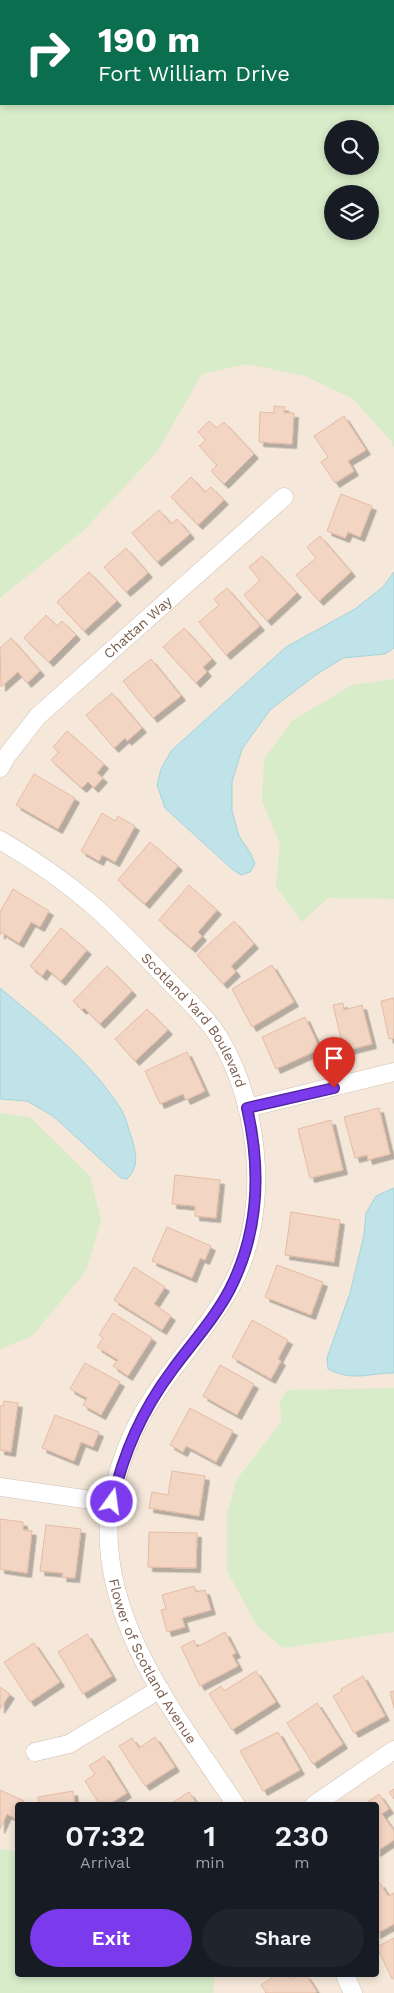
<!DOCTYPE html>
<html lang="en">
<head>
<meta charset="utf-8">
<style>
  body { margin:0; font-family:"Work Sans",sans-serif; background:#20242c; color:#f1f3f6; height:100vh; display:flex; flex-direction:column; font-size:19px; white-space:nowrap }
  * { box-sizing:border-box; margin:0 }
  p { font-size:16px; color:#9ea1a6 }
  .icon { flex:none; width:28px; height:28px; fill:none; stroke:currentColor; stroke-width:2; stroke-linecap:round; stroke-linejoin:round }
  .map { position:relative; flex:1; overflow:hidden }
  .details { position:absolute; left:15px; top:1802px; width:364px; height:175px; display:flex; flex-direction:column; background:#171b24; border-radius:5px; box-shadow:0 2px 8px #0003 }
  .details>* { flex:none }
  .guide { position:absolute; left:0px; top:0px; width:395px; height:105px; box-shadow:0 2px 8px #0003; background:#0b6e4f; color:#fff; overflow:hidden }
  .tools { position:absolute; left:324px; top:120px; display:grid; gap:10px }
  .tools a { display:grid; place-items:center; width:55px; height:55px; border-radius:50%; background:#171b24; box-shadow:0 2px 8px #0003; font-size:25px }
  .pin { position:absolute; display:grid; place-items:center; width:42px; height:42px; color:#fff; margin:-51px -21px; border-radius:50% 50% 50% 0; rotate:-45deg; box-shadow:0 0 5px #0007 }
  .pin .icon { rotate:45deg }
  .me { position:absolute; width:55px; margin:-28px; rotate:14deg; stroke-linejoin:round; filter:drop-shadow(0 0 4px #0008) }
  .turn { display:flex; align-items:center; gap:18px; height:105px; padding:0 15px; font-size:22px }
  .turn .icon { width:65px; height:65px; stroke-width:2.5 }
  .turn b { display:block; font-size:35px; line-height:42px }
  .eta { display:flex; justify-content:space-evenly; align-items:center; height:85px; text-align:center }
  .eta b { font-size:30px; font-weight:600; line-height:35px }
  .button { display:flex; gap:10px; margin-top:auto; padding:10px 15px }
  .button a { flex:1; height:58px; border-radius:30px; background:#7c3aed; color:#fff; font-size:20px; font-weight:600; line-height:58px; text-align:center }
  .button a+a { background:#20242c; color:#f1f3f6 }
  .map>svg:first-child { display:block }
  .residential { fill:#f5e8da; fill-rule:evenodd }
  .green { fill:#d8ecc9; fill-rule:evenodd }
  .water { fill:#bfe3e8; stroke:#a5d3da }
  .building { fill:#f3d5c3; stroke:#e6bba3; filter:url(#shadow) }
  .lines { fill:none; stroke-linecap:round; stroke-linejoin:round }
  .street-casing { stroke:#d1beb0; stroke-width:19 }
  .street { stroke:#fff; stroke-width:18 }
  .route-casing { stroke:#51269a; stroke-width:12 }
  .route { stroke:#7c3aed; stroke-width:9 }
  .labels { text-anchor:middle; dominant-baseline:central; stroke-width:4; stroke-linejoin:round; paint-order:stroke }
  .street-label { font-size:14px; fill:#7a5c4d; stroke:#fffaf3 }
</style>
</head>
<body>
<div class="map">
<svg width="394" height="1993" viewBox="0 0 394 1993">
  <defs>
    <filter id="shadow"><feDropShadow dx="4.5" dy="4.5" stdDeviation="0" flood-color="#0004"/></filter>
  </defs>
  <rect width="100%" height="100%" fill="#fdf6ec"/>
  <path class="residential" d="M0 0H394V1993H0ZM1 1H394V104H1ZM332 129H370V166H332ZM332 194H370V231H332ZM18 1805H376V1975H18Z"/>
  <g class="green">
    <path d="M0 0H394V448L391 441 353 399 305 376 247 364 202 374 157 452 83 531 0 598ZM394 1V104H1V1ZM332 129H370V166H332ZM332 194H370V231H332Z"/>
    <path d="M394 679V899L328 898 302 922 276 887 280 844 262 801 264 759 292 721 352 685Z"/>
    <path d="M0 1113 30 1117 90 1176 101 1220 86 1271 32 1336 0 1349Z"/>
    <path d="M394 1388V1632L283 1648 257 1626 227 1571V1513L237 1479 281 1422 280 1402 287 1390Z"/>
    <path d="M0 1849 17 1852 18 1975H215L213 1993H0Z"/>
  </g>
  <g class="water">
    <path d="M394 572V648L385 654 343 658 317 674 270 710 242 749 232 782V811L239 836 251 854 255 864 250 872 241 875 232 869 165 808 157 785 161 769 171 751 286 647 355 609 383 587Z"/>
    <path d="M0 988C42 1023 93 1063 122 1111 126 1118 128 1128 131 1136 136 1152 140 1166 127 1179L121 1178 53 1116 27 1101 0 1099Z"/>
    <path d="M394 1188V1373C367 1373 354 1382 328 1369L327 1358 350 1293 364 1235 366 1213 376 1196Z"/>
  </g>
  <g class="building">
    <path d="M274 406 285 407 284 413H294L292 444 259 442 260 412 274 413Z"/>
    <path d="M344 416 366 450 348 461 354 471 335 483 321 462 328 457 314 436Z"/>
    <path d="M209 421 217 428 224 422 254 454 224 484 211 471 217 465 199 446 206 440 198 432Z"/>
    <path d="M191 477 205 492 211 487 224 500 198 525 171 497Z"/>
    <path d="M341 494 372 506 360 537 348 532 345 538 327 531Z"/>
    <path d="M159 510 171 524 177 519 190 534 157 562 132 533Z"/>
    <path d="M320 536 351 572 319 601 296 575 316 558 307 547Z"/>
    <path d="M126 548 148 573 126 592 104 567Z"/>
    <path d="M262 556 297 593 267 621 244 595 260 580 249 567Z"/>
    <path d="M89 572 117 601 84 631 57 602Z"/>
    <path d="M227 588 260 626 226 655 199 622 219 605 214 599Z"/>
    <path d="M46 615 57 626 62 621 76 635 49 662 24 638Z"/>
    <path d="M184 628 212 659 203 667 207 672 196 683 163 647Z"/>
    <path d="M11 638 40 671 27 683 18 672 1 687 0 648Z"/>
    <path d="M151 659 181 696 153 718 123 681Z"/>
    <path d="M112 693 142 728 127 741 125 738 114 748 86 715Z"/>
    <path d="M67 731 104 764 97 773 103 778 94 788 88 782 82 788 51 760 59 752 53 747Z"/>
    <path d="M34 774 75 798 58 829 16 805Z"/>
    <path d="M102 813 115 821 118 816 135 826 115 862 102 855 99 861 81 851Z"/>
    <path d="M150 842 178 866 145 904 118 880Z"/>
    <path d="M189 885 217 910 198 932 202 936 191 948 159 920Z"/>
    <path d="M13 889 49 911 40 927 31 922 19 943 1 932 0 935V912Z"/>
    <path d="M234 921 254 944 231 966 236 972 223 984 197 955Z"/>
    <path d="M61 928 87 950 61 981 47 969 42 976 30 966Z"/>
    <path d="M272 965 294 1002 252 1027 232 989Z"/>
    <path d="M107 966 132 991 100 1024 84 1008 82 1010 73 1001Z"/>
    <path d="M394 998V1038L389 1039 381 1001Z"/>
    <path d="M343 1003 344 1010 362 1005 372 1044 344 1051 333 1005Z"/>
    <path d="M147 1009 168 1030 135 1061 115 1039Z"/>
    <path d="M305 1017 320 1049 276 1069 262 1037Z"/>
    <path d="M187 1052 205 1091 186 1100 183 1094 160 1104 145 1071Z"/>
    <path d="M379 1108 390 1154 368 1160 367 1155 355 1158 344 1117Z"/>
    <path d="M331 1120 343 1170 310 1178 298 1129Z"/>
    <path d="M175 1175 220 1180 216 1218 195 1216V1206L172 1204Z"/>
    <path d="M291 1212 340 1220 334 1262 285 1255Z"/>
    <path d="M167 1227 211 1246 205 1260 200 1258 192 1278 152 1261Z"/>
    <path d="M277 1265 323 1282 311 1315 265 1297Z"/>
    <path d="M134 1267 165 1287 154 1304 171 1316 162 1330 114 1300Z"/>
    <path d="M113 1313 152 1338 128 1376 113 1366 118 1360 97 1347 103 1338 99 1335Z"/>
    <path d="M252 1320 288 1340 278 1359 281 1361 271 1379 232 1357Z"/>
    <path d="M85 1363 120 1382 101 1415 83 1405 87 1398 70 1389Z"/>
    <path d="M220 1365 254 1384 237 1415 203 1396Z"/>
    <path d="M4 1401 18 1403 11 1452 0 1450V1406H3Z"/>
    <path d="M190 1408 233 1431 216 1462 186 1446 183 1452 170 1445Z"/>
    <path d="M55 1415 99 1432 93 1447 81 1442 74 1461 42 1448Z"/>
    <path d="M172 1471 205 1476 199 1516 149 1508 152 1492 168 1495Z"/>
    <path d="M0 1519 23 1522V1530L32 1531 27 1573 0 1569Z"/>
    <path d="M46 1525 81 1529 75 1578 62 1577 63 1573 40 1571Z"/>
    <path d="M149 1532 197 1533 196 1568 148 1567Z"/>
    <path d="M194 1586 196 1592 205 1590 211 1610 182 1618 185 1627 167 1632 161 1610 166 1609 162 1595Z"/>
    <path d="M225 1632 236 1653 232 1655 238 1666 200 1686 181 1647 194 1640 197 1647Z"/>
    <path d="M87 1634 112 1676 83 1694 58 1652Z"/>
    <path d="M34 1643 60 1682 30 1702 4 1662Z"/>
    <path d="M256 1671 276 1702 232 1730 209 1694 221 1686 224 1691Z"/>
    <path d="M363 1676 385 1716 354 1733 333 1696 342 1691 341 1689Z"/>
    <path d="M0 1687 10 1694 0 1709Z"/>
    <path d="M394 1691V1708L390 1692Z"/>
    <path d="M317 1703 343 1744 313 1764 287 1723Z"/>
    <path d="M278 1732 300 1770 263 1791 240 1751Z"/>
    <path d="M155 1737 175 1767 145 1786 119 1746 132 1738 139 1748Z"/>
    <path d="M104 1756 127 1793 108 1805H100L85 1781 95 1774 89 1766Z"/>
    <path d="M394 1789V1799L389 1792Z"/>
    <path d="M0 1790 24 1801 22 1805H18L16 1819 7 1814 0 1829Z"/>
    <path d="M73 1791 75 1805H39L38 1797Z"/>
    <path d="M189 1792 198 1805H169Z"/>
    <path d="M379 1794 389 1809 382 1814 394 1831V1840L376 1852V1805H363Z"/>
    <path d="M380 1883 388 1896 394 1893V1924L376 1934V1885Z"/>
    <path d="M394 1938V1978L392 1979 377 1947Z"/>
    <path d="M276 1975H289L292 1979 299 1975H306L317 1992 315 1993H265L266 1992 261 1985Z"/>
  </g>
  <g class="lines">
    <defs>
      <g id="street">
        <path id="s1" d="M0 768 6 757 38 716 284 497"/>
        <path id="s2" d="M0 840C29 857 64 881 89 902 117 926 142 953 167 979 185 998 206 1016 220 1039 262 1110 271 1220 228 1292 207 1328 178 1360 155 1394 127 1435 105 1496 109 1546 116 1644 184 1726 236 1805"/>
        <path d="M247 1108 394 1072"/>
        <path d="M0 1487 112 1503"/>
        <path d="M35 1752 69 1744 160 1689"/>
        <path d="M314 1805 394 1750"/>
        <path d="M345 1975 353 1993"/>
      </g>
    </defs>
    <use href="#street" class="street-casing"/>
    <use href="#street" class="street"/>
  </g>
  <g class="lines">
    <defs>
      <path id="route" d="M112 1502C124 1452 141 1412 173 1369 192 1343 215 1318 230 1289 259 1232 261 1169 247 1108L334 1088"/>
    </defs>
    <use href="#route" class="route-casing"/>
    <use href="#route" class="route"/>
  </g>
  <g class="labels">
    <g class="street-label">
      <text stroke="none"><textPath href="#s1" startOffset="198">Chattan Way</textPath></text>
      <text stroke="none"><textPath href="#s2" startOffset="268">Scotland Yard Boulevard</textPath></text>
      <text stroke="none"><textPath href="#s2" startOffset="974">Flower of Scotland Avenue</textPath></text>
    </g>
  </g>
</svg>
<div class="tools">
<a><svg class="icon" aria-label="search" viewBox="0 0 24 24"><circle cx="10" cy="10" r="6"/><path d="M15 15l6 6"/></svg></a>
<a><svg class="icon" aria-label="layers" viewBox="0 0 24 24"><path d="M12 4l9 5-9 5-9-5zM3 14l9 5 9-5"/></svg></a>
</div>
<div class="pin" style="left:334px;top:1088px;background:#d93025"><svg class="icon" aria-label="arrive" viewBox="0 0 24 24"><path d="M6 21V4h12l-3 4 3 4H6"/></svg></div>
<svg class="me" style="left:112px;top:1502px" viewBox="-20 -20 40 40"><circle r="17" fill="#7c3aed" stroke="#fff" stroke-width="3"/><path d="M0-11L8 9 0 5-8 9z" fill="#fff"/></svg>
<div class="guide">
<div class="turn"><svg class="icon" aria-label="right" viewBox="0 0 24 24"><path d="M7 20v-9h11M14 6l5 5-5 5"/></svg><div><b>190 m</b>Fort William Drive</div></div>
</div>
<section class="details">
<div class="eta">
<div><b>07:32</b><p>Arrival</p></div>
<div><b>1</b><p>min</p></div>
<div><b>230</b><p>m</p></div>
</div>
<div class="button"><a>Exit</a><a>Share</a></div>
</section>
</div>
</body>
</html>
